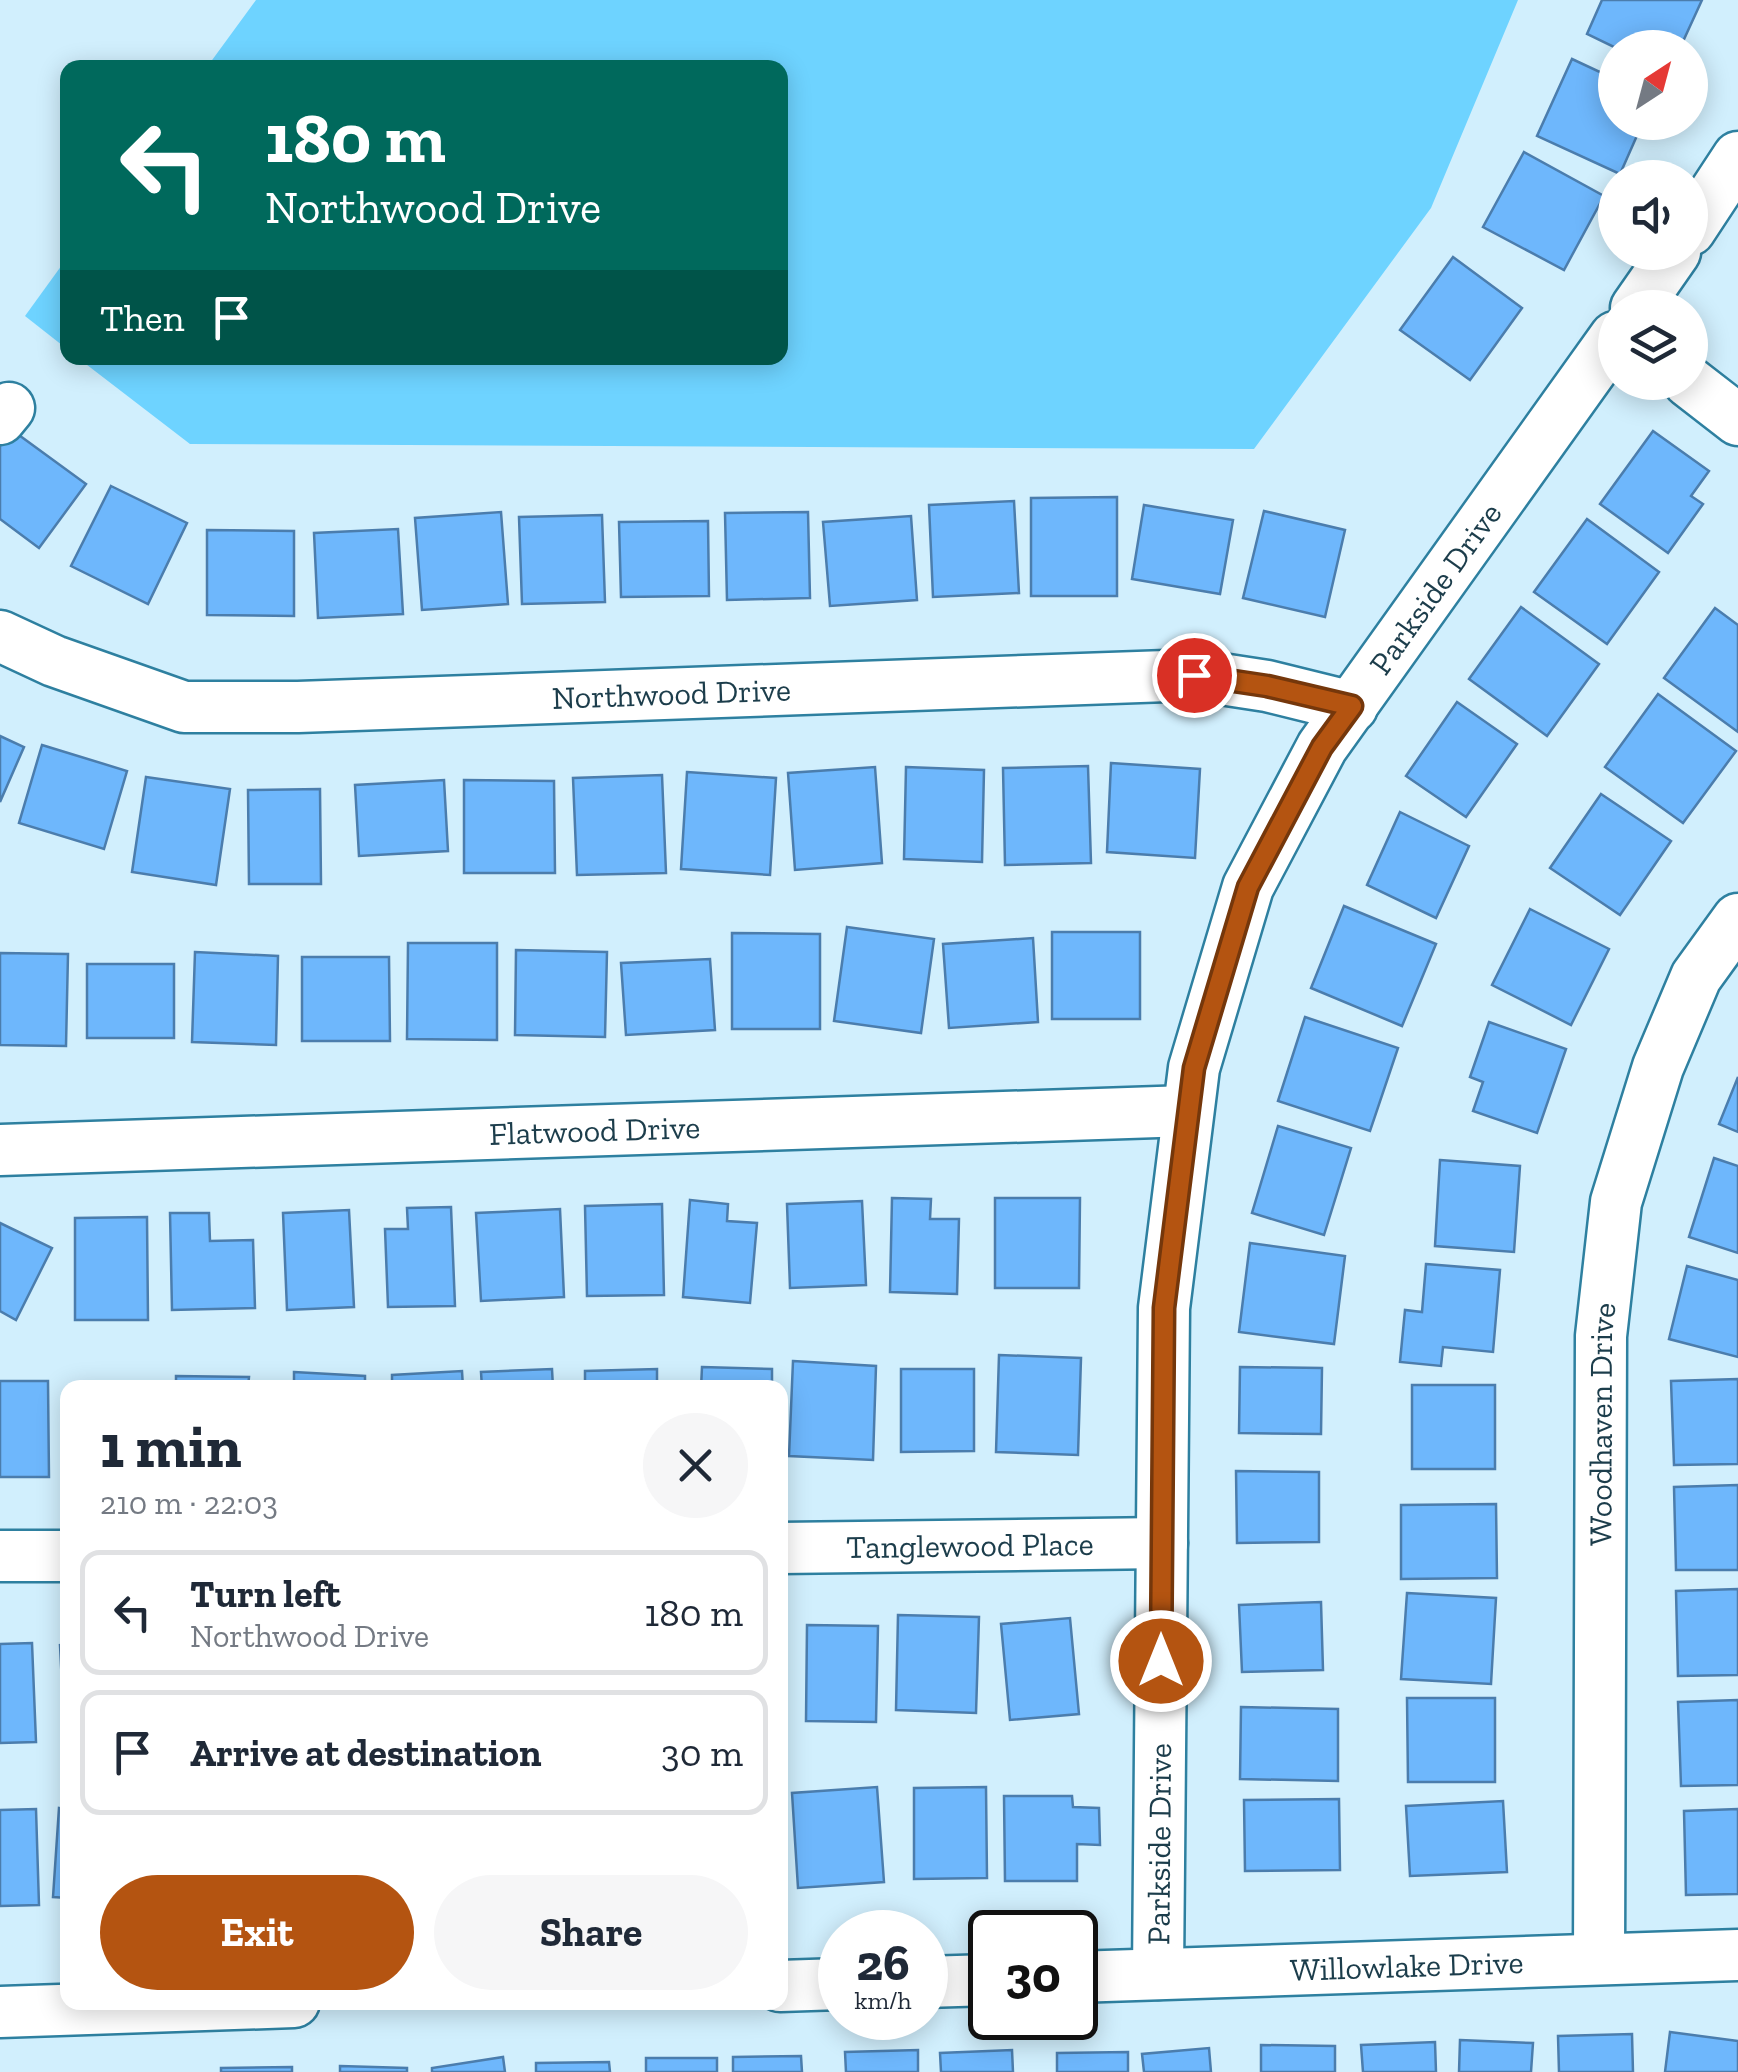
<!DOCTYPE html>
<html lang="en">
<head>
<meta charset="utf-8">
<style>
  body { margin:0; font-family:"Zilla Slab",serif; background:#f6f6f7; color:#1f2937; height:100vh; display:flex; flex-direction:column; font-size:38px; white-space:nowrap }
  * { box-sizing:border-box; margin:0 }
  p { font-size:32px; color:#747a83 }
  .icon { flex:none; width:55px; height:55px; fill:none; stroke:currentColor; stroke-width:2; stroke-linecap:round; stroke-linejoin:round }
  .map { position:relative; flex:1; overflow:hidden }
  .sheet { position:absolute; left:60px; top:1380px; width:728px; height:630px; display:flex; flex-direction:column; background:#fff; border-radius:20px; box-shadow:0 5px 25px #0003 }
  .sheet>* { flex:none }
  .top-card { position:absolute; left:60px; top:60px; width:728px; height:305px; border-radius:20px; box-shadow:0 5px 25px #0003; background:#00695c; color:#fff; overflow:hidden }
  .needle { width:65px; rotate:36deg }
  .tools { position:absolute; left:1598px; top:30px; display:grid; gap:20px }
  .tools a { display:grid; place-items:center; width:110px; height:110px; border-radius:50%; background:#fff; box-shadow:0 5px 25px #0003; font-size:50px }
  .speed { position:absolute; left:818px; top:1910px; display:flex; gap:20px; font-size:50px; font-weight:700; text-align:center }
  .speed>* { display:grid; place-content:center; width:130px; height:130px; border-radius:50%; background:#fff; box-shadow:0 5px 25px #0003; line-height:1 }
  .speed small { font-size:25px; font-weight:400 }
  .speed .limit { border:5px solid #111; border-radius:15px; background:#fff; color:#111 }
  .pin { position:absolute; display:grid; place-items:center; width:85px; height:85px; color:#fff; margin:-42px; border:5px solid #fff; border-radius:50%; box-shadow:0 2px 10px #0007 }
  .me { position:absolute; width:110px; margin:-55px; rotate:0deg; stroke-linejoin:round; filter:drop-shadow(0 0 8px #0008) }
  .turn { display:flex; align-items:center; gap:35px; height:210px; padding:0 40px; font-size:45px }
  .turn .icon { width:130px; height:130px; stroke-width:2.5 }
  .turn b { display:block; font-size:70px; line-height:85px }
  .then { display:flex; align-items:center; height:95px; padding:0 40px; background:#0003; gap:20px; font-size:38px }
  .round { display:grid; place-items:center; flex:none; width:105px; height:105px; border-radius:52px; background:#f6f6f7 }
  .headline { display:flex; align-items:center; justify-content:space-between; height:170px; padding:0 40px }
  h1 { font-size:60px; font-weight:700; line-height:75px }
  .action { display:flex; gap:20px; margin-top:auto; padding:20px 40px }
  .action a { flex:1; height:115px; border-radius:60px; background:#b45411; color:#fff; font-size:40px; font-weight:700; line-height:115px; text-align:center }
  .action a+a { background:#f6f6f7; color:#1f2937 }
  ul { padding:0; list-style:none }
  li { display:flex; align-items:center; gap:30px; height:125px; margin:0 20px 15px; padding:0 20px; border:5px solid #e0e1e3; border-radius:20px }
  li div { flex:1 }
  li b { display:block; font-size:38px }
  li em { font-style:normal }
  .map>svg:first-child { display:block }
  .green { fill:#6ed3ff }
  .building { fill:#6eb7fc; stroke:#4b7dad; stroke-width:2.5 }
  .lines { fill:none; stroke-linecap:round; stroke-linejoin:round }
  .minor-casing { stroke:#2e80a0; stroke-width:55 }
  .minor { stroke:#fff; stroke-width:50 }
  .route-casing { stroke:#75370b; stroke-width:25 }
  .route { stroke:#b45411; stroke-width:18 }
  .labels { text-anchor:middle; dominant-baseline:central; stroke-width:10; stroke-linejoin:round; paint-order:stroke }
  .street-label { font-size:32px; fill:#1c3d4b; stroke:#d1effd }
</style>
</head>
<body>
<div class="map">
<svg width="1738" height="2072" viewBox="0 0 1738 2072">
  <rect width="100%" height="100%" fill="#d1effd"/>
  <g class="green">
    <path d="M256 0H1518L1431 208 1254 449 190 444 78 358H780V68L207 67Z"/>
    <path d="M67 258V349L25 316Z"/>
  </g>
  <g class="building">
    <path d="M1602 0H1702L1680 48H1616L1587 34Z"/>
    <path d="M1572 59 1615 79V122H1643L1620 174 1537 136Z"/>
    <path d="M1524 152 1604 196 1564 270 1483 227Z"/>
    <path d="M1453 257 1522 308 1470 380 1400 330Z"/>
    <path d="M12 430 86 484 39 548 0 519V446Z"/>
    <path d="M1653 431 1709 471 1691 496 1703 504 1668 553 1600 504Z"/>
    <path d="M111 486 187 523 148 604 71 566Z"/>
    <path d="M1117 497V596H1031V498Z"/>
    <path d="M1014 501 1019 593 933 597 929 505Z"/>
    <path d="M1144 505 1233 520 1220 594 1132 579Z"/>
    <path d="M1264 511 1345 530 1325 617 1243 598Z"/>
    <path d="M501 512 508 604 422 610 415 518Z"/>
    <path d="M808 512 810 598 727 600 725 513Z"/>
    <path d="M602 515 605 602 522 604 519 517Z"/>
    <path d="M911 516 917 600 830 606 823 522Z"/>
    <path d="M1587 519 1659 572 1607 644 1534 592Z"/>
    <path d="M708 521 709 596 621 597 619 522Z"/>
    <path d="M398 529 403 614 318 618 314 533Z"/>
    <path d="M207 530 294 531V616L207 615Z"/>
    <path d="M1521 607 1599 664 1547 736 1469 679Z"/>
    <path d="M1715 608 1738 625V732L1664 678Z"/>
    <path d="M1658 694 1736 751 1683 823 1605 767Z"/>
    <path d="M1457 702 1517 744 1466 817 1406 776Z"/>
    <path d="M0 736 24 747 0 802Z"/>
    <path d="M42 745 127 771 104 849 19 823Z"/>
    <path d="M1111 763 1200 769 1195 858 1107 852Z"/>
    <path d="M1088 766 1091 863 1005 865 1003 768Z"/>
    <path d="M875 767 882 863 795 870 788 773Z"/>
    <path d="M906 767 984 770 982 862 904 859Z"/>
    <path d="M687 772 776 778 770 875 681 869Z"/>
    <path d="M662 775 666 873 577 875 573 778Z"/>
    <path d="M146 777 230 789 216 885 132 872Z"/>
    <path d="M444 780 448 851 359 856 355 785Z"/>
    <path d="M464 780 554 781 555 873H464Z"/>
    <path d="M320 789 321 884H249L248 790Z"/>
    <path d="M1601 794 1671 841 1620 915 1550 868Z"/>
    <path d="M1400 812 1469 846 1436 918 1367 885Z"/>
    <path d="M1344 906 1436 944 1402 1026 1311 988Z"/>
    <path d="M1530 909 1609 949 1571 1025 1492 985Z"/>
    <path d="M847 927 934 939 921 1033 834 1021Z"/>
    <rect x="1052" y="932" width="88" height="87"/>
    <path d="M732 933 820 934V1029H732Z"/>
    <path d="M1033 938 1038 1022 949 1028 943 944Z"/>
    <path d="M408 943H497V1040L407 1039Z"/>
    <path d="M516 950 607 952 605 1037 515 1035Z"/>
    <path d="M195 952 278 956 276 1045 192 1042Z"/>
    <path d="M0 953 68 954 66 1046 0 1045Z"/>
    <path d="M302 957H389L390 1041H302Z"/>
    <path d="M710 959 715 1030 626 1035 621 963Z"/>
    <rect x="87" y="964" width="87" height="74"/>
    <path d="M1305 1017 1398 1048 1370 1131 1278 1101Z"/>
    <path d="M1489 1022 1566 1049 1537 1133 1473 1111 1483 1082 1470 1077Z"/>
    <path d="M1738 1077V1132L1719 1124Z"/>
    <path d="M1278 1126 1351 1148 1324 1235 1252 1213Z"/>
    <path d="M1714 1158 1738 1166V1253L1689 1237Z"/>
    <path d="M1440 1160 1520 1166 1514 1252 1435 1246Z"/>
    <path d="M892 1198 931 1199 930 1219H959L957 1294 890 1292Z"/>
    <path d="M995 1198H1080L1079 1288H995Z"/>
    <path d="M690 1200 728 1204 727 1221 757 1223 750 1303 683 1297Z"/>
    <path d="M862 1201 866 1285 790 1288 787 1204Z"/>
    <path d="M662 1204 664 1295 587 1296 585 1206Z"/>
    <path d="M451 1207 455 1306 388 1307 385 1229H408L407 1208Z"/>
    <path d="M560 1209 564 1297 481 1301 476 1213Z"/>
    <path d="M349 1210 354 1307 287 1310 283 1213Z"/>
    <path d="M170 1213H209L210 1241 253 1240 255 1308 172 1310Z"/>
    <path d="M147 1217 148 1320H75V1218Z"/>
    <path d="M0 1223 52 1248 16 1320 0 1311Z"/>
    <path d="M1250 1243 1345 1256 1334 1344 1239 1332Z"/>
    <path d="M1426 1264 1500 1270 1493 1352 1443 1347 1441 1366 1400 1362 1405 1310 1422 1312Z"/>
    <path d="M1687 1266 1738 1280V1357L1669 1339Z"/>
    <path d="M999 1355 1081 1358 1078 1455 996 1452Z"/>
    <path d="M793 1361 876 1366 873 1460 789 1456Z"/>
    <path d="M702 1367 772 1369V1388H701Z"/>
    <path d="M1240 1367 1322 1368 1321 1434 1239 1433Z"/>
    <path d="M552 1369 553 1388H482L481 1372Z"/>
    <path d="M657 1369V1388H585V1371Z"/>
    <path d="M901 1369H974V1451L901 1452Z"/>
    <path d="M462 1371 463 1388H392V1375Z"/>
    <path d="M294 1372 365 1376V1388H294Z"/>
    <path d="M176 1376 249 1377 248 1388H176Z"/>
    <path d="M1738 1379V1464L1674 1465 1671 1381Z"/>
    <path d="M0 1381H48L49 1477H0Z"/>
    <rect x="1412" y="1385" width="83" height="84"/>
    <path d="M1236 1471 1319 1472V1542L1237 1543Z"/>
    <path d="M1738 1485V1570H1676L1674 1487Z"/>
    <path d="M1496 1504 1497 1578 1401 1579V1505Z"/>
    <path d="M1738 1589V1675L1678 1676 1676 1591Z"/>
    <path d="M1407 1593 1496 1598 1491 1684 1401 1679Z"/>
    <path d="M1321 1602 1323 1670 1242 1672 1239 1605Z"/>
    <path d="M898 1615 979 1617 976 1713 896 1710Z"/>
    <path d="M1070 1618 1079 1714 1010 1720 1001 1624Z"/>
    <path d="M807 1625 878 1626 876 1722 806 1721Z"/>
    <path d="M32 1643 36 1742 0 1743V1644Z"/>
    <path d="M68 1644V1743H65L60 1645Z"/>
    <path d="M1407 1698H1495V1782H1408Z"/>
    <path d="M1738 1700V1785L1681 1786 1678 1702Z"/>
    <path d="M1241 1707 1338 1709V1781L1240 1779Z"/>
    <path d="M877 1787 884 1882 798 1888 792 1793Z"/>
    <path d="M986 1787 987 1878 914 1879V1788Z"/>
    <path d="M1004 1796H1072L1073 1807 1099 1808 1100 1845 1077 1844V1881H1005Z"/>
    <path d="M1339 1799 1340 1870 1245 1871 1244 1800Z"/>
    <path d="M1503 1801 1507 1872 1410 1876 1406 1806Z"/>
    <path d="M59 1808 68 1809V1898L53 1897Z"/>
    <path d="M36 1809 39 1905 0 1906V1810Z"/>
    <path d="M1738 1809V1894L1686 1895 1684 1811Z"/>
    <path d="M1670 2032 1738 2041V2072H1665Z"/>
    <path d="M1632 2034 1633 2072H1559L1558 2036Z"/>
    <path d="M1460 2040 1533 2043 1531 2072H1459Z"/>
    <path d="M1435 2042 1436 2072H1363L1361 2045Z"/>
    <path d="M1261 2045 1335 2046V2072H1261Z"/>
    <path d="M1209 2048 1211 2072H1144L1142 2054Z"/>
    <path d="M918 2050V2072H846L845 2052Z"/>
    <path d="M1012 2050 1013 2072H941L940 2053Z"/>
    <path d="M1128 2052V2072H1057V2053Z"/>
    <path d="M801 2056 802 2072H733V2057Z"/>
    <path d="M503 2057 505 2072H432V2068Z"/>
    <rect x="646" y="2058" width="71" height="14"/>
    <path d="M609 2062 610 2072H536V2063Z"/>
    <path d="M340 2066 407 2068V2072H340Z"/>
    <path d="M292 2067V2072H221V2068Z"/>
  </g>
  <g class="lines">
    <defs>
      <g id="minor">
        <path d="M1690 230 1738 157"/>
        <path d="M1636 308 1675 252"/>
        <path d="M1689 382 1738 420"/>
        <path d="M0 419 9 408"/>
        <path id="s1" d="M0 636 54 661 184 707H298L1195 675 1267 686 1352 707"/>
        <path id="s2" d="M0 1150 1188 1111"/>
        <path id="s3" d="M780 1548 1162 1543"/>
        <path d="M0 1556H68"/>
        <path id="s4" d="M1599 1959 1601 1336 1616 1202 1658 1067 1696 977 1738 919"/>
        <path id="s5" d="M1158 1974 1164 1308 1194 1068 1248 887 1322 747 1615 337"/>
        <path id="s6" d="M1075 1977 1738 1955"/>
        <path d="M925 1982 990 1980"/>
        <path d="M780 1986 840 1984"/>
        <path d="M0 2012 294 2002"/>
      </g>
    </defs>
    <use href="#minor" class="minor-casing"/>
    <use href="#minor" class="minor"/>
  </g>
  <g class="lines">
    <defs>
      <path id="route" d="M1161 1661 1164 1308 1194 1068 1248 887 1322 747 1352 706 1267 686 1194 675"/>
    </defs>
    <use href="#route" class="route-casing"/>
    <use href="#route" class="route"/>
  </g>
  <g class="labels">
    <g class="street-label">
      <text stroke="none"><textPath href="#s5" startOffset="1450">Parkside Drive</textPath></text>
      <text stroke="none"><textPath href="#s1" startOffset="685">Northwood Drive</textPath></text>
      <text stroke="none"><textPath href="#s2" startOffset="595">Flatwood Drive</textPath></text>
      <text stroke="none"><textPath href="#s4" startOffset="535">Woodhaven Drive</textPath></text>
      <text stroke="none"><textPath href="#s3" startOffset="190">Tanglewood Place</textPath></text>
      <text stroke="none"><textPath href="#s5" startOffset="130">Parkside Drive</textPath></text>
      <text stroke="none"><textPath href="#s6" startOffset="332">Willowlake Drive</textPath></text>
    </g>
  </g>
</svg>
<div class="tools">
<a><svg class="needle" viewBox="-14 -14 28 28"><path d="M0-13l5 13h-10z" fill="#e53935"/><path d="M0 13l5-13h-10z" fill="#747a83"/></svg></a>
<a><svg class="icon" aria-label="sound" viewBox="0 0 24 24"><path d="M4 9h4l5-4v14l-5-4H4zM17 9q2 3 0 6"/></svg></a>
<a><svg class="icon" aria-label="layers" viewBox="0 0 24 24"><path d="M12 4l9 5-9 5-9-5zM3 14l9 5 9-5"/></svg></a>
</div>
<div class="speed"><div>26<small>km/h</small></div><div class="limit">30</div></div>
<div class="pin" style="left:1194px;top:675px;background:#d93025"><svg class="icon" aria-label="arrive" viewBox="0 0 24 24"><path d="M6 21V4h12l-3 4 3 4H6"/></svg></div>
<svg class="me" style="left:1161px;top:1661px" viewBox="-20 -20 40 40"><circle r="17" fill="#b45411" stroke="#fff" stroke-width="3"/><path d="M0-11L8 9 0 5-8 9z" fill="#fff"/></svg>
<div class="top-card">
<div class="turn"><svg class="icon" aria-label="left" viewBox="0 0 24 24"><path d="M17 20v-9H6M10 6l-5 5 5 5"/></svg><div><b>180 m</b>Northwood Drive</div></div>
<div class="then">Then<svg class="icon" aria-label="arrive" viewBox="0 0 24 24"><path d="M6 21V4h12l-3 4 3 4H6"/></svg></div>
</div>
<section class="sheet">
<div class="headline"><div><h1>1 min</h1><p>210 m · 22:03</p></div><a class="round"><svg class="icon" aria-label="close" viewBox="0 0 24 24"><path d="M6 6l12 12M18 6L6 18"/></svg></a></div>
<ul>
<li><svg class="icon" aria-label="left" viewBox="0 0 24 24"><path d="M17 20v-9H6M10 6l-5 5 5 5"/></svg><div><b>Turn left</b><p>Northwood Drive</p></div><em>180 m</em></li>
<li><svg class="icon" aria-label="arrive" viewBox="0 0 24 24"><path d="M6 21V4h12l-3 4 3 4H6"/></svg><div><b>Arrive at destination</b></div><em>30 m</em></li>
</ul>
<div class="action"><a>Exit</a><a>Share</a></div>
</section>
</div>
</body>
</html>
